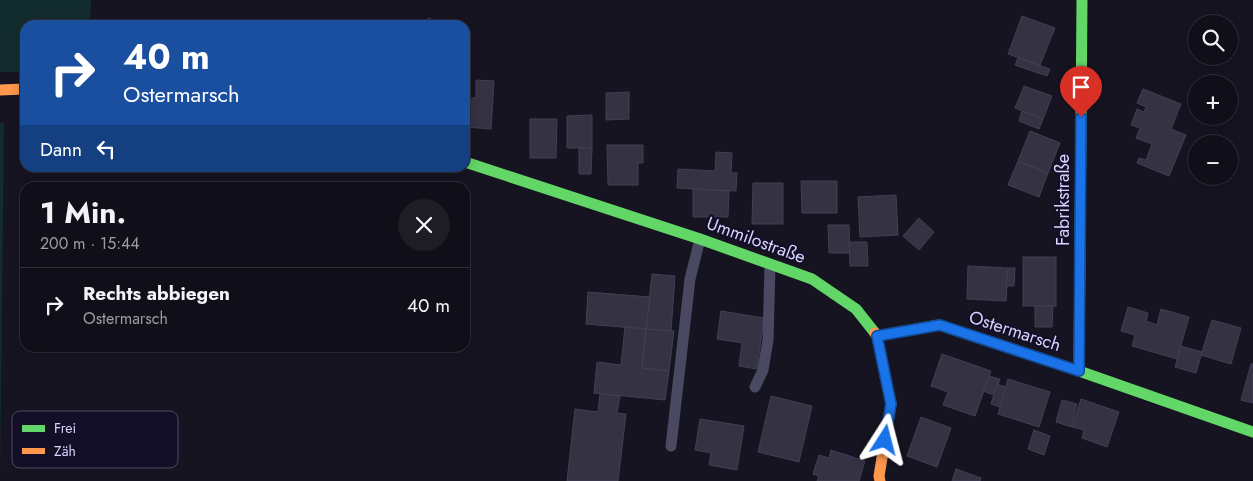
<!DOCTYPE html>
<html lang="de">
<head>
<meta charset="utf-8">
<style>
  body { margin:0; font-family:Jost,sans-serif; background:#1e1d26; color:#f1f3f6; height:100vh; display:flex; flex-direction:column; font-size:19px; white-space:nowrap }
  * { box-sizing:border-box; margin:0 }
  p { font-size:16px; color:#9c9ca2 }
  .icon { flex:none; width:28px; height:28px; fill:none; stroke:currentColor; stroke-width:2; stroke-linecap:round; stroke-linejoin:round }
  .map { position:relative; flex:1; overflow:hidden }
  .side { position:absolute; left:20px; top:182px; width:450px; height:170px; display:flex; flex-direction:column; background:#100f19; border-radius:15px; box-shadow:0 2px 12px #0003,0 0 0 1px #302f38 }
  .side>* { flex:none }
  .guide { position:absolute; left:20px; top:20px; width:450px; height:152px; border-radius:15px; box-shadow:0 2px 12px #0003,0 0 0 1px #302f38; background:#1a4fa0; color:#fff; overflow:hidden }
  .tools { position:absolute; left:1188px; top:15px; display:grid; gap:10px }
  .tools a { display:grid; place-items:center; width:50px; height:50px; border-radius:50%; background:#100f19; box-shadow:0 2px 12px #0003,0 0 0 1px #302f38; font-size:25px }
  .pin { position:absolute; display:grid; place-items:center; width:42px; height:42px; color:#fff; margin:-51px -21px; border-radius:50% 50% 50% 0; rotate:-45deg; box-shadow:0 0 5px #0007 }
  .pin .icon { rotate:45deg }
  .me { position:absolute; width:55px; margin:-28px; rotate:9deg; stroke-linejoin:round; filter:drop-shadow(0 0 4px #0008) }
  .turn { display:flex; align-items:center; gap:18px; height:105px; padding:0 20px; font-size:22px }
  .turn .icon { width:65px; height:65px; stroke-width:2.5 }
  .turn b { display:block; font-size:35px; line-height:42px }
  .then { display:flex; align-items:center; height:48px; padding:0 20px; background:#0003; gap:10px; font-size:19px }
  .round { display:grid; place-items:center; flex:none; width:52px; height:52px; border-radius:26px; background:#1e1d26 }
  .overview { display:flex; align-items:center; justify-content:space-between; height:85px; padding:0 20px }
  h1 { font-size:30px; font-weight:700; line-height:38px }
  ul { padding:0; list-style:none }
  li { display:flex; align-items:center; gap:15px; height:75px; padding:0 20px; border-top:1px solid #302f38 }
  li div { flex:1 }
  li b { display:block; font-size:19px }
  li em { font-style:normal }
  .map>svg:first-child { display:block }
  .green { fill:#132c2d }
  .building { fill:#343243; stroke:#433f54 }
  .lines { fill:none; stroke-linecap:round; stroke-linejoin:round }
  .lane { stroke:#4a4962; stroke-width:11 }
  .fast { stroke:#63d668; stroke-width:11 }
  .slow { stroke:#ff974d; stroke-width:11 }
  .route-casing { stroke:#114b97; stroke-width:12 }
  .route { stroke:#1a73e8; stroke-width:9 }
  .labels { text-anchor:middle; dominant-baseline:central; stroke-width:4.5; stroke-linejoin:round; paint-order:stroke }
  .street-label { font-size:18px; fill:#d9d4ff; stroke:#130f26 }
  .key { fill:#130f26; stroke:#4e4a67; stroke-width:1 }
  .key-label { font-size:14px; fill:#d9d4ff }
</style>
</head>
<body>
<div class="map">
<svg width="1253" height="481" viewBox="0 0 1253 481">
  <rect width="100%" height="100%" fill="#161421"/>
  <g class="green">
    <path d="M0 0H91L90 25H25V72H0Z"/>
    <path d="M0 123H4L0 481Z"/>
  </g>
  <g class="building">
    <path d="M1022 16 1055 28 1040 65 1008 54Z"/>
    <path d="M428 18 448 25H428Z"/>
    <path d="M1018 58 1050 69 1047 76 1015 65Z"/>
    <path d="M476 80 494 81 491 129 465 127V98H476Z"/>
    <path d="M1024 86 1052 96 1043 119 1015 108Z"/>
    <path d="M1143 89 1181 104 1171 129 1186 135 1169 176 1137 163 1139 158 1146 160 1152 144 1136 138 1140 128 1131 125 1137 109 1144 112 1146 107 1137 103Z"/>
    <path d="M629 92V119L606 120V93Z"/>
    <path d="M1022 111 1043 119 1039 129 1019 121Z"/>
    <path d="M592 115V148H567V116Z"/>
    <path d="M530 119H557L556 158H530Z"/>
    <path d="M1030 131 1060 143 1048 173 1018 161Z"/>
    <path d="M607 145H643V163H638V185H608Z"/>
    <path d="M579 148H592L591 174H579Z"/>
    <path d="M716 152 732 153 731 173H737L736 191 677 188 678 169 715 171Z"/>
    <path d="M1018 161 1048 173 1039 197 1008 185Z"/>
    <path d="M801 181H837V213H802Z"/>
    <path d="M753 183H783V224H752Z"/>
    <path d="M693 189 729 191 728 217H693Z"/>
    <path d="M896 195 898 235 860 237 858 197Z"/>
    <path d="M919 218 934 232 919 250 903 236Z"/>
    <path d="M828 225H849L850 253H829Z"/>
    <path d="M849 242H867L868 266H850Z"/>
    <rect x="1023" y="257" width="33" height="49"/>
    <path d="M968 266 1008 268 1006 301 967 299Z"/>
    <path d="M1008 268H1015L1014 286H1006Z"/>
    <path d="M652 274 675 276 671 331 646 329Z"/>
    <path d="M588 292 650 297 646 329 586 324Z"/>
    <path d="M1035 306H1053L1052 327H1035Z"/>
    <path d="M1128 307 1148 313 1146 321 1157 325 1161 309 1189 317 1177 359 1132 346 1135 335 1121 331Z"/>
    <path d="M721 311 764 318 757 369 739 366 742 343 717 339Z"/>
    <path d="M1212 320 1241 328 1231 364 1201 355Z"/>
    <path d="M625 327 646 329 642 368 669 371 665 400 594 393 597 362 621 365Z"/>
    <path d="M646 329 674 331 669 371 642 368Z"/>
    <path d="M1181 346 1202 352 1196 373 1175 367Z"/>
    <path d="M942 354 991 371 975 416 943 405 948 392 931 386Z"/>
    <path d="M1251 364H1253V403L1241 400Z"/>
    <path d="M989 376 1000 379 994 395 983 391Z"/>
    <path d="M1008 379 1050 392 1039 427 998 414Z"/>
    <path d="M997 384 1006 387 1000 407 991 404Z"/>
    <path d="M600 394 620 396 617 413 626 414 618 481H567L575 409 598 412Z"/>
    <path d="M771 396 812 406 799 462 758 452Z"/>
    <path d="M1081 399 1119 412 1107 447 1082 438 1084 430 1072 427Z"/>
    <path d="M1062 400 1077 404 1071 427 1056 422Z"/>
    <path d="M921 417 951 428 937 467 907 456Z"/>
    <path d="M700 419 744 426 737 470 709 465 711 453 695 450Z"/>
    <path d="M1034 430 1050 436 1044 455 1028 449Z"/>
    <path d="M831 450 865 461 859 481H817L819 476 813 474 819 455 829 458Z"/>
    <path d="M956 469 981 478 980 481H952Z"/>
  </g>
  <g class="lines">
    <g class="lane">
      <path d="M755 387 763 370 768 340 770 265"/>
      <path d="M671 446 690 279 700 239"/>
    </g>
    <g class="fast">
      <path d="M465 162 700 239 812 279 856 309 875 333"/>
      <path d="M877 336 939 325 1079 371 1253 432"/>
      <path d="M1079 371 1082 0"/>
    </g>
    <g class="slow">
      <path d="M0 90 25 89"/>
      <path d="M875 333 877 336 891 404 879 476 880 481"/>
    </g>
  </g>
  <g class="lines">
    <defs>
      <path id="route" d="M885 440 891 404 877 336 940 325 1079 371 1081 117"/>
    </defs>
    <use href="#route" class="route-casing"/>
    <use href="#route" class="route"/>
  </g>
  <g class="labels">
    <g class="street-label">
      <text transform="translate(1063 200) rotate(-90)">Fabrikstraße</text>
      <text transform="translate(756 240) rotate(20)">Ummilostraße</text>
      <text transform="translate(1015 331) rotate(18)">Ostermarsch</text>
    </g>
  </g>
  <rect x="12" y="411" width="166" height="57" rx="8" class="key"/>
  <rect x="22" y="425" width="23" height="7" fill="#63d668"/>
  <rect x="22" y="448" width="23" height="6" fill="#ff974d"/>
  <g class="key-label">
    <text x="54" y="433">Frei</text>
    <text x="54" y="456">Zäh</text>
  </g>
</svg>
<div class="tools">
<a><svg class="icon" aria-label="search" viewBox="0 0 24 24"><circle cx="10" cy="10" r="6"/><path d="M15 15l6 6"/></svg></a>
<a>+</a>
<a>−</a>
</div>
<div class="pin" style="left:1081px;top:117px;background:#d93025"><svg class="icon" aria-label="arrive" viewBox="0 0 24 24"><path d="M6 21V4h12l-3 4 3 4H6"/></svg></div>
<svg class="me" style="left:885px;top:440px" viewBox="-20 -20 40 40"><path d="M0-17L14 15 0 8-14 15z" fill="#1a73e8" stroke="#fff" stroke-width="4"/></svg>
<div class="guide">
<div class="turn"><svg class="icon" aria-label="right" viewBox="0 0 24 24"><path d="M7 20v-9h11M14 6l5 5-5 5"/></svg><div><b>40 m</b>Ostermarsch</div></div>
<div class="then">Dann<svg class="icon" aria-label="left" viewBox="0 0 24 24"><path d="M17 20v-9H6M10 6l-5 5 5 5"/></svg></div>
</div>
<section class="side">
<div class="overview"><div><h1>1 Min.</h1><p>200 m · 15:44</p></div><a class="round"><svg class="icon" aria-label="close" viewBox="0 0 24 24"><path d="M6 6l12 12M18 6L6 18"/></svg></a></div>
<ul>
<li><svg class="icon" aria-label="right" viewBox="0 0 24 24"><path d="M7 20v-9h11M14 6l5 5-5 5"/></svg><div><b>Rechts abbiegen</b><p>Ostermarsch</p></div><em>40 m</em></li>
</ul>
</section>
</div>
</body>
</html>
